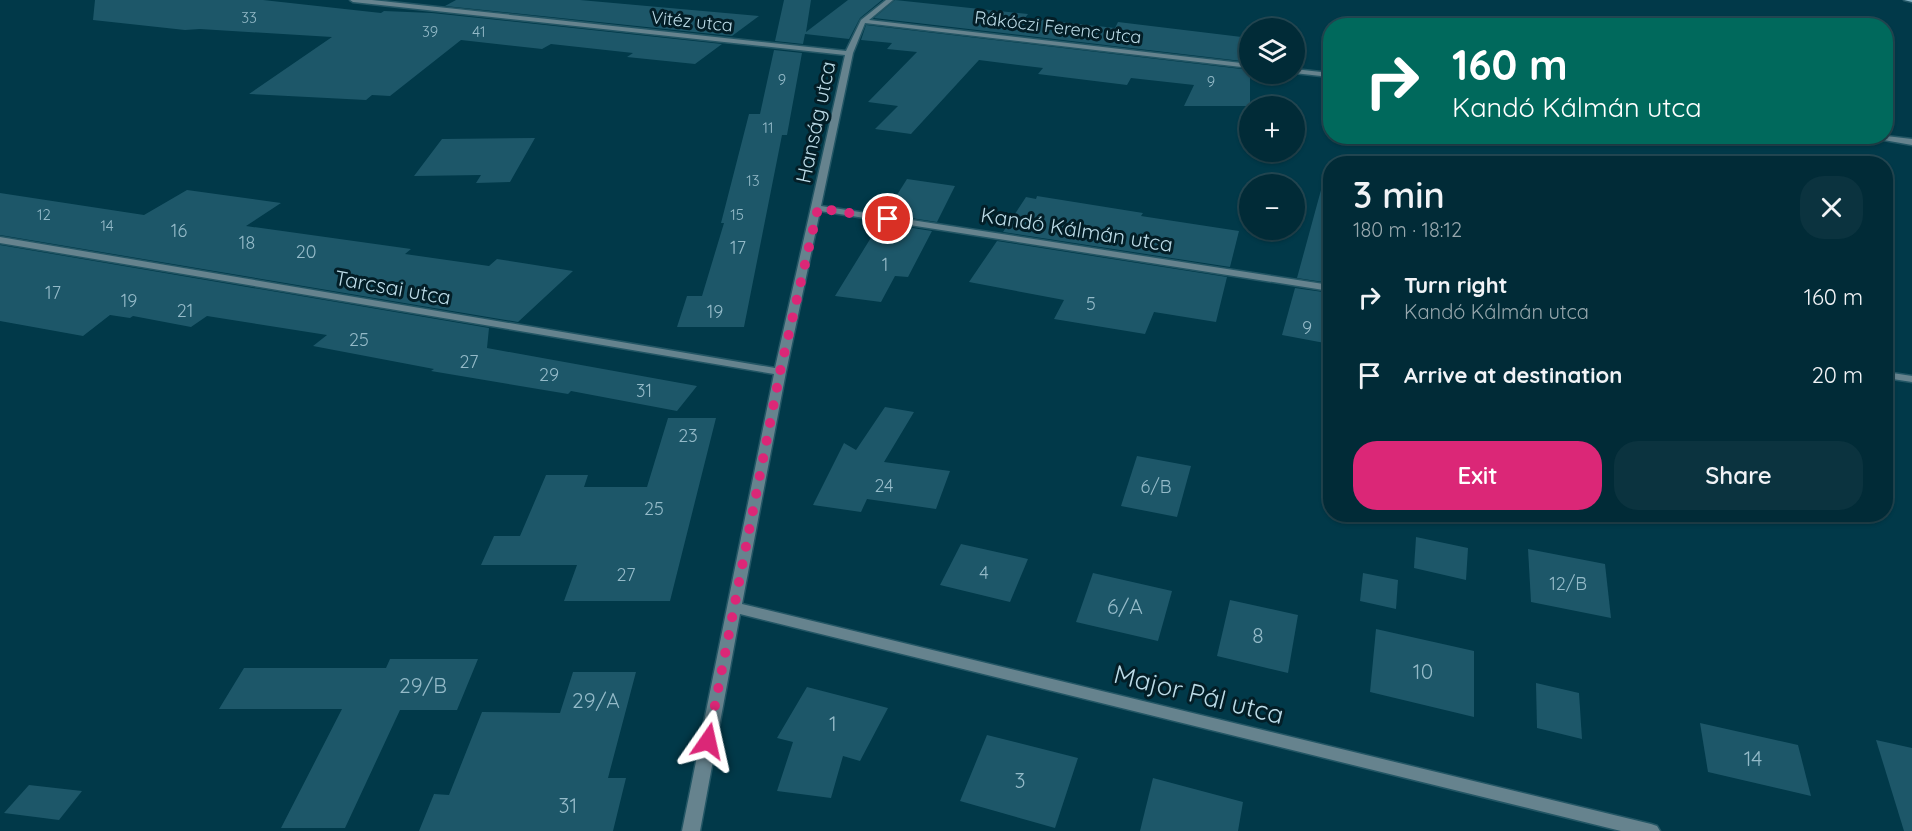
<!DOCTYPE html>
<html lang="en">
<head>
<meta charset="utf-8">
<style>
  body { margin:0; font-family:Quicksand,sans-serif; background:#0b333f; color:#f1f3f6; height:100vh; display:flex; flex-direction:column; font-size:22px; white-space:nowrap }
  * { box-sizing:border-box; margin:0 }
  p { font-size:20px; color:#96a7ad }
  .icon { flex:none; width:33px; height:33px; fill:none; stroke:currentColor; stroke-width:2; stroke-linecap:round; stroke-linejoin:round }
  .map { position:relative; flex:1; overflow:hidden }
  .sheet { position:absolute; left:1323px; top:156px; width:570px; height:366px; display:flex; flex-direction:column; background:#012b37; border-radius:24px; box-shadow:0 2px 4px #0004,0 0 0 2px #234752 }
  .sheet>* { flex:none }
  .top-card { position:absolute; left:1323px; top:18px; width:570px; height:126px; border-radius:24px; box-shadow:0 2px 4px #0004,0 0 0 2px #234752; background:#00695c; color:#fff; overflow:hidden }
  .controls { position:absolute; left:1239px; top:18px; display:grid; gap:12px }
  .controls a { display:grid; place-items:center; width:66px; height:66px; border-radius:50%; background:#012b37; box-shadow:0 2px 4px #0004,0 0 0 2px #234752; font-size:30px }
  .pin { position:absolute; display:grid; place-items:center; width:51px; height:51px; color:#fff; margin:-26px; border:3px solid #fff; border-radius:50%; box-shadow:0 2px 6px #0007 }
  .me { position:absolute; width:66px; margin:-33px; rotate:11deg; stroke-linejoin:round; filter:drop-shadow(0 0 4px #0008) }
  .turn { display:flex; align-items:center; gap:21px; height:126px; padding:0 30px; font-size:27px }
  .turn .icon { width:78px; height:78px; stroke-width:2.5 }
  .turn b { display:block; font-size:42px; line-height:51px }
  .round { display:grid; place-items:center; flex:none; width:63px; height:63px; border-radius:24px; background:#0b333f }
  .headline { display:flex; align-items:center; justify-content:space-between; height:102px; padding:0 30px }
  h1 { font-size:36px; font-weight:600; line-height:45px }
  .primary-button { display:flex; gap:12px; margin-top:auto; padding:12px 30px }
  .primary-button a { flex:1; height:69px; border-radius:24px; background:#db2777; color:#fff; font-size:24px; font-weight:600; line-height:69px; text-align:center }
  .primary-button a+a { background:#0b333f; color:#f1f3f6 }
  ul { padding:0; list-style:none }
  li { display:flex; align-items:center; gap:18px; height:78px; padding:0 30px }
  li div { flex:1 }
  li b { display:block; font-size:22px }
  li em { font-style:normal }
  .map>svg:first-child { display:block }
  .building { fill:#1d5769 }
  .lines { fill:none; stroke-linecap:round; stroke-linejoin:round }
  .street-casing { stroke:#235665; stroke-width:3 }
  .secondary-casing { stroke:#235665; stroke-width:3 }
  .street { fill:#66838e; fill-rule:evenodd }
  .secondary { fill:#82b0c2; fill-rule:evenodd }
  .route { stroke:#db2777; stroke-width:10; stroke-dasharray:0 18 }
  .labels { text-anchor:middle; dominant-baseline:central; stroke-width:6; stroke-linejoin:round; paint-order:stroke }
  .far-number-label { font-size:15px; fill:#94bac8 }
  .far-street-label { font-size:18px; fill:#bcdbe7; stroke:#031e27 }
  .number-label { font-size:18px; fill:#94bac8 }
  .street-label { font-size:21px; fill:#bcdbe7; stroke:#031e27 }
  .near-number-label { font-size:21px; fill:#94bac8 }
  .near-street-label { font-size:26px; fill:#bcdbe7; stroke:#031e27 }
</style>
</head>
<body>
<div class="map">
<svg width="1912" height="831" viewBox="0 0 1912 831">
  <rect width="100%" height="100%" fill="#013949"/>
  <g class="building">
    <path d="M95 0H263L381 13 384 11 432 13 722 44 695 64 627 57 633 53 551 44 542 49 461 40 390 96 372 95 366 100 249 94 332 37 200 29 185 30 93 20Z"/>
    <path d="M456 0H580L759 16 732 36 445 6Z"/>
    <path d="M784 0H811L806 32 848 0H882L860 18 849 39 805 34 803 44 775 41Z"/>
    <path d="M895 0 1028 14 1025 18 1115 28 1118 22 1250 38V62L874 18Z"/>
    <path d="M866 25 1250 70V106H1184L1194 85 1131 78 1127 85 1038 74 1043 68 979 60 911 134 875 129 898 106 868 102 917 52 887 49 892 43 861 40Z"/>
    <path d="M774 50 802 53 787 135H782L744 327H677L687 296H702L724 223H721L749 114H760Z"/>
    <path d="M535 138 510 182 476 183 481 175 414 176 442 139Z"/>
    <path d="M907 179 955 186 937 222 885 214Z"/>
    <path d="M187 190 281 203 246 226 411 249 405 254 489 266 497 259 573 271 518 322 0 235V193L144 215Z"/>
    <path d="M1321 190 1330 192V283L1297 278Z"/>
    <path d="M1037 196 1143 213 1141 216 1239 231 1230 267 1003 232 1026 197 1036 199Z"/>
    <path d="M880 223 932 231 908 277 895 276 881 302 835 296Z"/>
    <path d="M997 241 1227 277 1216 322 1154 312 1145 334 1054 319 1064 300 969 282Z"/>
    <path d="M0 245 489 328 487 348 697 386 677 411 571 391 568 394 431 371 434 369 313 346 327 335 207 316 191 327 133 316 130 318 110 315 83 336 0 321Z"/>
    <path d="M1295 288 1330 293V344L1282 335Z"/>
    <path d="M885 407 914 412 884 462 950 471 936 509 867 499 861 512 813 505 844 443 856 450Z"/>
    <path d="M668 418H716L670 601H564L577 565H481L494 536H520L546 475H588L584 487H647Z"/>
    <path d="M1137 456 1191 466 1177 517 1121 506Z"/>
    <path d="M1416 537 1468 548 1466 580 1414 568Z"/>
    <path d="M961 544 1028 559 1010 602 940 585Z"/>
    <path d="M1528 549 1605 564 1611 618 1531 602Z"/>
    <path d="M1093 573 1172 591 1158 641 1076 622Z"/>
    <path d="M1363 573 1398 580 1396 609 1360 601Z"/>
    <path d="M1230 600 1298 615 1288 673 1217 656Z"/>
    <path d="M1376 629 1474 651V717L1370 692Z"/>
    <path d="M390 659H478L457 710H400L345 828H281L342 709H219L244 668H386Z"/>
    <path d="M573 672H636L608 778H626L613 831H419L434 794 449 795 482 712 560 713Z"/>
    <path d="M1536 683 1579 693 1582 739 1537 728Z"/>
    <path d="M807 687 888 708 860 761 843 756 831 798 777 791 793 742 777 738Z"/>
    <path d="M1700 723 1798 745 1811 796 1708 772Z"/>
    <path d="M987 735 1078 758 1055 828 960 801Z"/>
    <path d="M1876 740 1912 748V831H1904Z"/>
    <path d="M1153 778 1243 802 1238 831H1140Z"/>
    <path d="M29 785 82 791 59 820 4 813Z"/>
  </g>
  <g class="lines">
    <defs>
      <g id="street">
        <path d="M350 0H372L846 51 861 20 886 0H893L869 20 1250 64V68L865 23 853 53 821 206 1330 285V291L820 211 786 372 742 604 1651 824 1657 826 1660 831H1621L740 614 700 831H682L774 374 0 243V237L775 368 845 55 353 2Z"/>
        <path d="M1294 69 1330 73V77L1294 73Z"/>
        <path d="M1861 136H1886L1912 139V145Z"/>
        <path d="M1886 372 1912 376V382L1886 378Z"/>
      </g>
      <path id="secondary" d="M1904 0H1912V2Z"/>
    </defs>
    <use href="#street" class="street-casing"/>
    <use href="#secondary" class="secondary-casing"/>
    <use href="#street" class="street"/>
    <use href="#secondary" class="secondary"/>
  </g>
  <g class="lines">
    <path class="route" d="M708 741 780 372 818 208 888 219"/>
  </g>
  <g class="labels">
    <g class="far-number-label">
      <text x="249" y="17">33</text>
      <text x="430" y="31">39</text>
      <text x="479" y="31">41</text>
      <text x="782" y="79">9</text>
      <text x="1211" y="81">9</text>
      <text x="768" y="127">11</text>
      <text x="753" y="180">13</text>
      <text x="44" y="214">12</text>
      <text x="737" y="214">15</text>
      <text x="107" y="225">14</text>
    </g>
    <g class="far-street-label">
      <text transform="translate(692 21) rotate(6)">Vitéz utca</text>
      <text transform="translate(1058 27) rotate(7)">Rákóczi Ferenc utca</text>
    </g>
    <g class="number-label">
      <text x="179" y="230">16</text>
      <text x="247" y="242">18</text>
      <text x="738" y="247">17</text>
      <text x="306" y="251">20</text>
      <text x="885" y="264">1</text>
      <text x="53" y="292">17</text>
      <text x="129" y="300">19</text>
      <text x="1091" y="303">5</text>
      <text x="185" y="310">21</text>
      <text x="715" y="311">19</text>
      <text x="1307" y="327">9</text>
      <text x="359" y="339">25</text>
      <text x="469" y="361">27</text>
      <text x="549" y="374">29</text>
      <text x="644" y="390">31</text>
      <text x="688" y="435">23</text>
      <text x="884" y="485">24</text>
      <text x="1156" y="486">6/B</text>
      <text x="654" y="508">25</text>
      <text x="984" y="572">4</text>
      <text x="626" y="574">27</text>
      <text x="1568" y="583">12/B</text>
    </g>
    <g class="street-label">
      <text transform="translate(815 122) rotate(-78)">Hanság utca</text>
      <text transform="translate(1077 229) rotate(9)">Kandó Kálmán utca</text>
      <text transform="translate(393 287) rotate(10)">Tarcsai utca</text>
    </g>
    <g class="near-number-label">
      <text x="1125" y="606">6/A</text>
      <text x="1258" y="635">8</text>
      <text x="1423" y="671">10</text>
      <text x="423" y="685">29/B</text>
      <text x="596" y="700">29/A</text>
      <text x="833" y="723">1</text>
      <text x="1753" y="758">14</text>
      <text x="1020" y="780">3</text>
      <text x="568" y="805">31</text>
    </g>
    <g class="near-street-label">
      <text transform="translate(1199 694) rotate(14)">Major Pál utca</text>
    </g>
  </g>
</svg>
<div class="controls">
<a><svg class="icon" aria-label="layers" viewBox="0 0 24 24"><path d="M12 4l9 5-9 5-9-5zM3 14l9 5 9-5"/></svg></a>
<a>+</a>
<a>−</a>
</div>
<div class="pin" style="left:888px;top:219px;background:#d93025"><svg class="icon" aria-label="arrive" viewBox="0 0 24 24"><path d="M6 21V4h12l-3 4 3 4H6"/></svg></div>
<svg class="me" style="left:708px;top:741px" viewBox="-20 -20 40 40"><path d="M0-17L14 15 0 8-14 15z" fill="#db2777" stroke="#fff" stroke-width="4"/></svg>
<div class="top-card">
<div class="turn"><svg class="icon" aria-label="right" viewBox="0 0 24 24"><path d="M7 20v-9h11M14 6l5 5-5 5"/></svg><div><b>160 m</b>Kandó Kálmán utca</div></div>
</div>
<section class="sheet">
<div class="headline"><div><h1>3 min</h1><p>180 m · 18:12</p></div><a class="round"><svg class="icon" aria-label="close" viewBox="0 0 24 24"><path d="M6 6l12 12M18 6L6 18"/></svg></a></div>
<ul>
<li><svg class="icon" aria-label="right" viewBox="0 0 24 24"><path d="M7 20v-9h11M14 6l5 5-5 5"/></svg><div><b>Turn right</b><p>Kandó Kálmán utca</p></div><em>160 m</em></li>
<li><svg class="icon" aria-label="arrive" viewBox="0 0 24 24"><path d="M6 21V4h12l-3 4 3 4H6"/></svg><div><b>Arrive at destination</b></div><em>20 m</em></li>
</ul>
<div class="primary-button"><a>Exit</a><a>Share</a></div>
</section>
</div>
</body>
</html>
